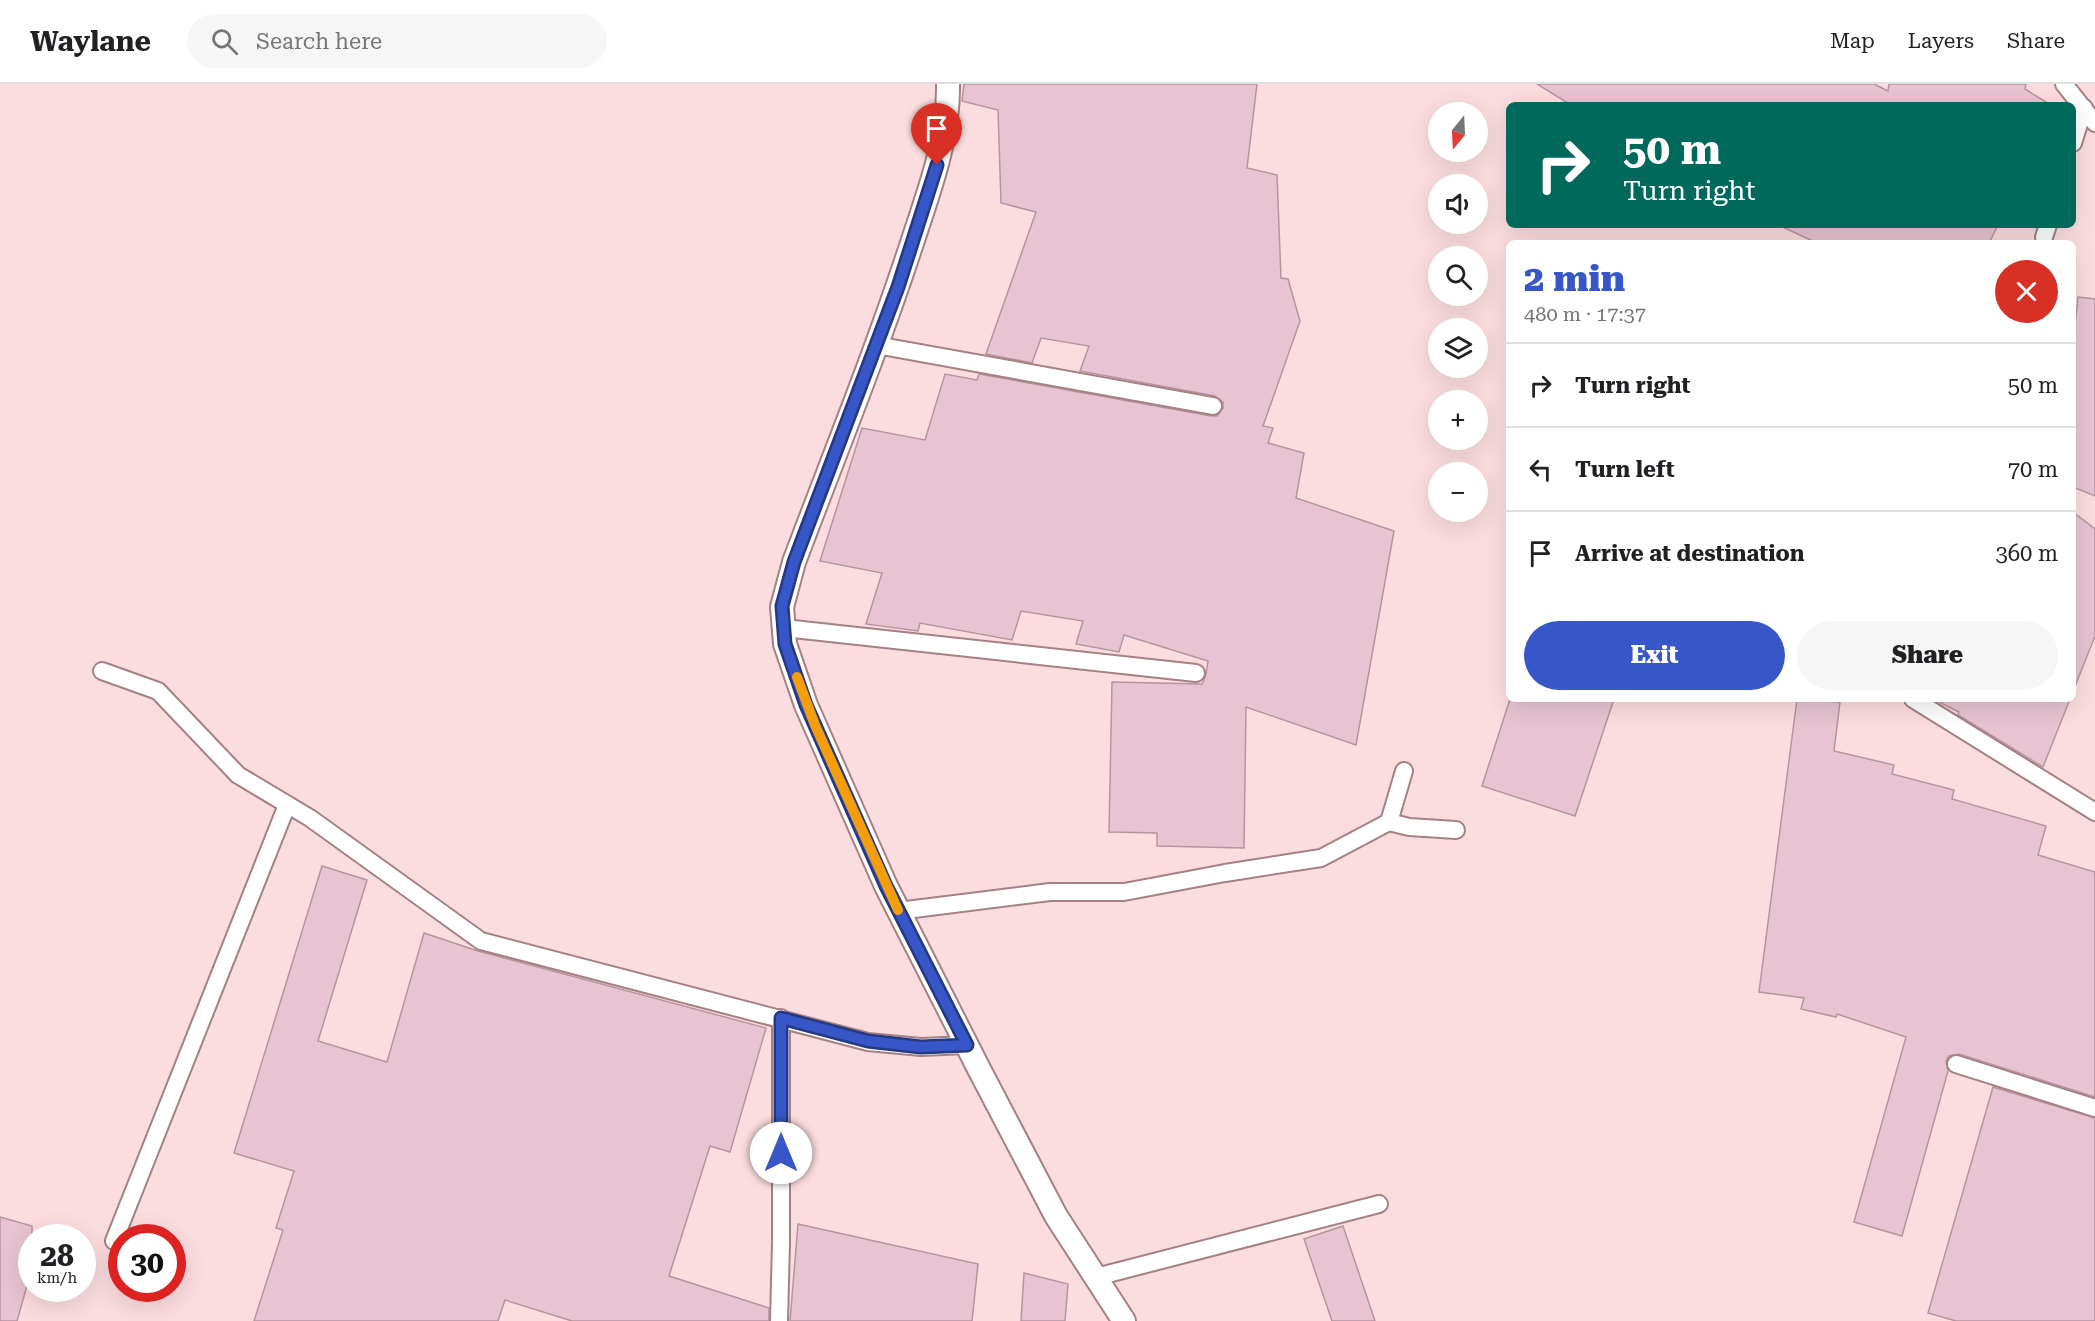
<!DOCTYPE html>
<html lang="en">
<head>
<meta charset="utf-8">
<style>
  body { margin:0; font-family:"Roboto Serif",serif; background:#f6f6f6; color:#202124; height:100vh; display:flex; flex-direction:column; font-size:22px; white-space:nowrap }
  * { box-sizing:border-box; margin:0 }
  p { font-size:20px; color:#757577 }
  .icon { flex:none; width:33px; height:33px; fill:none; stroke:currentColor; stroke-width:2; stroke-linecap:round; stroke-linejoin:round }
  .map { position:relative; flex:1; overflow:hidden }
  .side { position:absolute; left:1506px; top:156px; width:570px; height:462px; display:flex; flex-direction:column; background:#fff; border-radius:9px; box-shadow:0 6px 24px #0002 }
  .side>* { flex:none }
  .top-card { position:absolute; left:1506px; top:18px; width:570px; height:126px; border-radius:9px; box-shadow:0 6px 24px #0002; background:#00695c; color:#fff; overflow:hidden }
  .needle { width:39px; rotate:198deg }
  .tools { position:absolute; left:1428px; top:18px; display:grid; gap:12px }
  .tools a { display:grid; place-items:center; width:60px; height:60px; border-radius:50%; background:#fff; box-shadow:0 6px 24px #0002; font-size:30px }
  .speed { position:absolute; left:18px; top:1140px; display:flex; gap:12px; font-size:30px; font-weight:700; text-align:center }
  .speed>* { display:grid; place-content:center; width:78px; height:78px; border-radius:50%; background:#fff; box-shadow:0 6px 24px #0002; line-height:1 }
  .speed small { font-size:15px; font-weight:400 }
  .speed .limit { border:9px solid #d22; background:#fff; color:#111 }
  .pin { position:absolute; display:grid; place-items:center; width:51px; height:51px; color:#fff; margin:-62px -26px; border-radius:50% 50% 50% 0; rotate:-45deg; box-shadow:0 0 6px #0007 }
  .pin .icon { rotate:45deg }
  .me { position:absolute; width:66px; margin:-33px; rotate:0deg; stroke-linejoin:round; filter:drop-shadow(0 0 4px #0008) }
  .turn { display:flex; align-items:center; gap:21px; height:126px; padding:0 18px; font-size:27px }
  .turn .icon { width:78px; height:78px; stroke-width:2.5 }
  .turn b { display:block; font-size:42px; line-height:51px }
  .round { display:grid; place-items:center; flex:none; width:63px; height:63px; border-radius:32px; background:#f6f6f6 }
  .headline { display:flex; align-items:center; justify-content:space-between; height:102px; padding:0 18px }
  h1 { font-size:36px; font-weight:800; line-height:45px; color:#3757c8 }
  .cta { display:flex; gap:12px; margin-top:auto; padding:12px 18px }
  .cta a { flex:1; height:69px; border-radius:36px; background:#3757c8; color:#fff; font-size:24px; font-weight:800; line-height:69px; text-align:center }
  .cta a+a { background:#f6f6f6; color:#202124 }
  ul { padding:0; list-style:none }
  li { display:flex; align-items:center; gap:18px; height:84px; padding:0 18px; border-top:2px solid #e0e0e0 }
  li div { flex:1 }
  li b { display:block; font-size:22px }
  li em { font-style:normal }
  header { display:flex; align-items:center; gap:36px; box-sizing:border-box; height:84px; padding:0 30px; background:#fff; border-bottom:2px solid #e0e0e0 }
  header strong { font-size:28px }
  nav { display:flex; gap:33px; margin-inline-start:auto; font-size:21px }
  .search { width:420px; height:54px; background:#f6f6f6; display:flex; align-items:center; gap:15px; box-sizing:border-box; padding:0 21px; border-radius:33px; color:#757577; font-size:22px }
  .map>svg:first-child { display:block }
  .building { fill:#e8c4d2; stroke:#b594a1; stroke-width:1.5 }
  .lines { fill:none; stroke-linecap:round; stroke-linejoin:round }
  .street-casing { stroke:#a58184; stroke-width:20 }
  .secondary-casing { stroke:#a58184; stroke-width:26 }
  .street { stroke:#fff; stroke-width:16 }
  .secondary { stroke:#fff; stroke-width:22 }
  .route-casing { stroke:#243982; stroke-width:15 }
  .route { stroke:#3757c8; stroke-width:10 }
  .slow { stroke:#f59e0b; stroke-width:10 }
</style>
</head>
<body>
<header>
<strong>Waylane</strong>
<div class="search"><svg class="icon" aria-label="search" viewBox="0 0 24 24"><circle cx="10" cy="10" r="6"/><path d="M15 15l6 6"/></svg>Search here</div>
<nav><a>Map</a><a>Layers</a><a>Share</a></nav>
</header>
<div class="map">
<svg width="2095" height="1237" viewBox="0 0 2095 1237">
  <rect width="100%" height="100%" fill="#fcdddf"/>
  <g class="building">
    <path d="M964 0H1257L1247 84 1277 91 1281 194 1288 195 1300 237 1263 342 1273 344 1268 359 1304 369 1296 414 1394 447 1356 661 1246 623 1244 764 1157 762V749L1109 748 1112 598 1202 600 1206 591 1208 577 1124 551 1119 568 1076 560 1083 537 1021 527 1012 556 920 539 918 547 866 540 882 489 820 477 862 344 925 356 945 290 977 296 979 290 1211 332H1217L1223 324V318L1215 312 1080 287 1089 262 1041 254 1032 279 986 270 1036 128 1001 119 998 26 962 17Z"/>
    <path d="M1537 0H1874L1888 7 1889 0H2026L2025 5 2051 21H1571Z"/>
    <path d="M1778 141H1998L1989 159H1817Z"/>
    <path d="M2078 213 2095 215V412L2073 403V241H2075Z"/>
    <path d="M2073 428 2095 445V552L2074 605Z"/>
    <path d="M1510 615H1614L1575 732 1482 702Z"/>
    <path d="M1797 615 1840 618 1834 667 1894 681 1892 690 1954 706 1952 715 2046 742 2038 771 2095 788V1013L1959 970 1949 972 1946 977 1948 987 1902 1152 1854 1138 1906 953 1837 930 1836 933 1801 925 1804 914 1759 908Z"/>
    <path d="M1933 615H2070L2043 683 1958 631 1959 628Z"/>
    <path d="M322 782 367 796 318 957 387 978 424 849 478 867 766 944 730 1068 710 1062 669 1192 769 1224V1237H572L505 1216 498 1237H254L283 1146 276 1144 294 1087 234 1069Z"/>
    <path d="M1993 1003 2095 1034V1237H1956L1928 1229Z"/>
    <path d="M0 1133 32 1142V1184L17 1237H0Z"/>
    <path d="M798 1140 978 1180 972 1237H790Z"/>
    <path d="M1343 1142 1375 1237H1332L1304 1155Z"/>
    <path d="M1024 1189 1068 1200 1065 1237H1021Z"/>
  </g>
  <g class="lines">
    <defs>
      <g id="street">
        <path d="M2064 0 2095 39"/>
        <path d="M2073 59 2084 24"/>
        <path d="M2044 153 2048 141"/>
        <path d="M876 261 1213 322"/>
        <path d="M784 544 1196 589"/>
        <path d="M102 587 158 607 238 691 310 734 481 857 868 958 921 963 967 961"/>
        <path d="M1913 615 2095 728"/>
        <path d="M1389 738 1409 743 1456 746"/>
        <path d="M898 827 1050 808H1124L1225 789 1321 774 1389 738 1404 687"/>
        <path d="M1956 980 2095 1024"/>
        <path d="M114 1157 287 721"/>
        <path d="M1096 1193 1379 1120"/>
        <path d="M779 1237 781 1159V934"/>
      </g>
      <path id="secondary" d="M948 0C949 55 929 107 912 159 877 266 834 372 794 478L782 523 785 560 806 621 886 802 979 985 1056 1132 1124 1237"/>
    </defs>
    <use href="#street" class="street-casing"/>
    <use href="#secondary" class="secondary-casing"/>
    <use href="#street" class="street"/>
    <use href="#secondary" class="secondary"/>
  </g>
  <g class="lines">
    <defs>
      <path id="route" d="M781 1069V934L868 957 921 963 967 961 886 802 806 621 785 560 782 522 794 478 898 203 937 81"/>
    </defs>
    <use href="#route" class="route-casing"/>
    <use href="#route" class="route"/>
    <path class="slow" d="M797 593 815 641 898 826"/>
  </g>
</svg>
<div class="tools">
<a><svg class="needle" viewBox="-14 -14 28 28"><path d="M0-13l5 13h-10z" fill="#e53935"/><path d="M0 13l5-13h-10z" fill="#757577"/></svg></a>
<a><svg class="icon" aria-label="sound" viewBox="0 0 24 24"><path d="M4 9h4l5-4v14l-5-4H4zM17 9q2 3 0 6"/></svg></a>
<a><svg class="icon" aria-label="search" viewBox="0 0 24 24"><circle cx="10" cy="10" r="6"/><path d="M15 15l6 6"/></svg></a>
<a><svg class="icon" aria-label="layers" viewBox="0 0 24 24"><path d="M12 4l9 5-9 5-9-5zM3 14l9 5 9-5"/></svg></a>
<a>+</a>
<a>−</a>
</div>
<div class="speed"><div>28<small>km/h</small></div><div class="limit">30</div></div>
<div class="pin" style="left:937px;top:81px;background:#d93025"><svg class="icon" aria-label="arrive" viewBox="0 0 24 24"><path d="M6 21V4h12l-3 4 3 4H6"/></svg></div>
<svg class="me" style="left:781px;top:1069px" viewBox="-20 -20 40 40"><circle r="19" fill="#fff"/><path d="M0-13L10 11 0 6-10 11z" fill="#3757c8"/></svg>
<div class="top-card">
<div class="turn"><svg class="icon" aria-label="right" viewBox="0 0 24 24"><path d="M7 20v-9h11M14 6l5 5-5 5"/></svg><div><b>50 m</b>Turn right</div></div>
</div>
<section class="side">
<div class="headline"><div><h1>2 min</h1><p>480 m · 17:37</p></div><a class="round" style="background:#d93025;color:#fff"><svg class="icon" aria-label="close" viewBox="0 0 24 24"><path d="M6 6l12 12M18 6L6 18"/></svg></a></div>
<ul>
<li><svg class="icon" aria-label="right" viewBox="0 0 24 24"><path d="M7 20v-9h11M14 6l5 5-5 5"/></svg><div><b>Turn right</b></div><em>50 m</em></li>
<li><svg class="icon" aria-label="left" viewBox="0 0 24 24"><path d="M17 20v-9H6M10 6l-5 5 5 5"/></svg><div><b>Turn left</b></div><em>70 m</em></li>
<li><svg class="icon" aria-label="arrive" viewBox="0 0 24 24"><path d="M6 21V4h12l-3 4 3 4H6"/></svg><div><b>Arrive at destination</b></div><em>360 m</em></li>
</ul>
<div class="cta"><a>Exit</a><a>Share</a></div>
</section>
</div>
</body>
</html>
